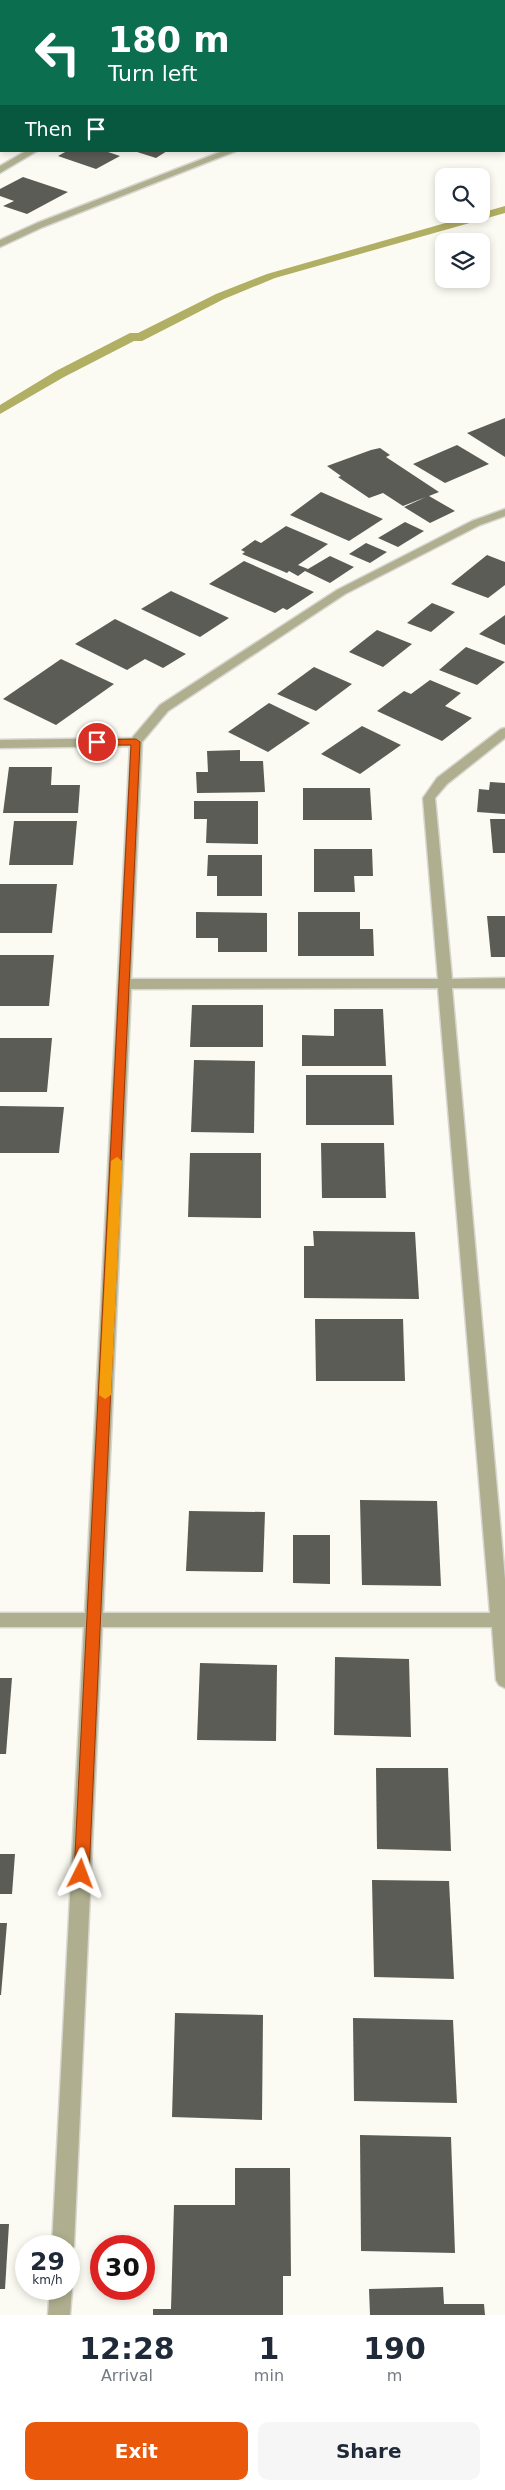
<!DOCTYPE html>
<html lang="en">
<head>
<meta charset="utf-8">
<style>
  body { margin:0; font-family:"DejaVu Sans",sans-serif; background:#f6f6f7; color:#1f2937; height:100vh; display:flex; flex-direction:column; font-size:19px; white-space:nowrap }
  * { box-sizing:border-box; margin:0 }
  p { font-size:16px; color:#747a83 }
  .icon { flex:none; width:28px; height:28px; fill:none; stroke:currentColor; stroke-width:2; stroke-linecap:round; stroke-linejoin:round }
  .map { position:relative; height:2315px; overflow:hidden }
  .details { display:flex; flex-direction:column; background:#fff; flex:1 }
  .details>* { flex:none }
  .guide { position:absolute; left:0px; top:0px; width:505px; height:152px; box-shadow:0 2px 8px #0003; background:#0b6e4f; color:#fff; overflow:hidden }
  .buttons { position:absolute; left:435px; top:168px; display:grid; gap:10px }
  .buttons a { display:grid; place-items:center; width:55px; height:55px; border-radius:10px; background:#fff; box-shadow:0 2px 8px #0003; font-size:25px }
  .speed { position:absolute; left:15px; top:2235px; display:flex; gap:10px; font-size:25px; font-weight:700; text-align:center }
  .speed>* { display:grid; place-content:center; width:65px; height:65px; border-radius:50%; background:#fff; box-shadow:0 2px 8px #0003; line-height:1 }
  .speed small { font-size:12px; font-weight:400 }
  .speed .limit { border:8px solid #d22; background:#fff; color:#111 }
  .pin { position:absolute; display:grid; place-items:center; width:42px; height:42px; color:#fff; margin:-21px; border:2px solid #fff; border-radius:50%; box-shadow:0 1px 5px #0007 }
  .me { position:absolute; width:55px; margin:-28px; rotate:3deg; stroke-linejoin:round; filter:drop-shadow(0 0 4px #0008) }
  .turn { display:flex; align-items:center; gap:18px; height:105px; padding:0 25px; font-size:22px }
  .turn .icon { width:65px; height:65px; stroke-width:2.5 }
  .turn b { display:block; font-size:35px; line-height:42px }
  .then { display:flex; align-items:center; height:48px; padding:0 25px; background:#0003; gap:10px; font-size:19px }
  .eta { display:flex; justify-content:space-evenly; align-items:center; height:85px; text-align:center }
  .eta b { font-size:30px; font-weight:700; line-height:35px }
  .cta { display:flex; gap:10px; margin-top:auto; padding:10px 25px }
  .cta a { flex:1; height:58px; border-radius:10px; background:#ea580c; color:#fff; font-size:20px; font-weight:700; line-height:58px; text-align:center }
  .cta a+a { background:#f6f6f7; color:#1f2937 }
  .map>svg:first-child { display:block }
  .lines { fill:none; stroke-linecap:round; stroke-linejoin:round }
  .stream { fill:#b1af63; fill-rule:evenodd }
  .building { fill:#5c5c56 }
  .street-casing { stroke:#d7d7d0; stroke-width:3 }
  .secondary-casing { stroke:#d7d7d0; stroke-width:3 }
  .street { fill:#afaf8f; fill-rule:evenodd }
  .secondary { fill:#8b8b5b; fill-rule:evenodd }
  .route { fill:#ea580c; stroke:#983908 }
  .slow { fill:#f59e0b }
</style>
</head>
<body>
<div class="map">
<svg width="505" height="2315" viewBox="0 0 505 2315">
  <rect width="100%" height="100%" fill="#fbfbf3"/>
  <g class="lines">
    <path class="stream" d="M505 206V213L275 278 224 299 142 341H134L64 377 0 414V405L56 371 130 333H138L216 294 267 274Z"/>
  </g>
  <g class="building">
    <path d="M67 151H105L120 156 96 169 58 156Z"/>
    <path d="M134 151H167L156 158Z"/>
    <path d="M23 177 68 192 27 214 3 206 14 201 0 196V189Z"/>
    <path d="M505 418V457L467 433Z"/>
    <path d="M457 445 489 464 445 483 413 464Z"/>
    <path d="M380 448 390 455 386 457 439 492 429 496 455 511 430 523 404 507 426 497 403 506 383 493 369 498 338 477 341 476 327 466 371 450Z"/>
    <path d="M321 492 383 519 349 541 290 515Z"/>
    <path d="M405 522 424 531 398 547 378 538Z"/>
    <path d="M286 526 328 544 298 565 308 569 330 556 354 567 330 583 305 571 298 576 289 571 287 573 242 554 245 552 241 550 255 540 261 543Z"/>
    <path d="M366 543 387 552 370 563 349 554Z"/>
    <path d="M487 555 505 562V585L488 598 451 584Z"/>
    <path d="M244 561 314 592 287 610 283 608 275 613 209 584Z"/>
    <path d="M171 591 229 618 200 637 141 609Z"/>
    <path d="M432 603 455 612 431 632 407 623Z"/>
    <path d="M505 615V645L479 634Z"/>
    <path d="M115 619 168 645 186 654 163 668 145 659 127 670 75 644Z"/>
    <path d="M377 630 412 644 383 667 349 652Z"/>
    <path d="M466 647 505 662 477 685 439 670Z"/>
    <path d="M61 659 114 684 56 725 3 699Z"/>
    <path d="M314 667 352 684 316 711 277 694Z"/>
    <path d="M430 680 461 693 445 706 472 718 442 741 377 711 404 691 411 694Z"/>
    <path d="M269 703 310 723 268 752 228 732Z"/>
    <path d="M362 726 401 745 360 774 321 754Z"/>
    <path d="M240 750V761H263L265 792 197 793 196 772H208L207 751Z"/>
    <path d="M9 767H52L51 785H80L78 813H3Z"/>
    <path d="M490 782 505 783V814L477 812 479 789 489 790Z"/>
    <path d="M303 788H370L372 820H303Z"/>
    <path d="M194 801H258V844L206 843 207 819H194Z"/>
    <path d="M490 819H505V853H493Z"/>
    <path d="M14 821H77L73 865H9Z"/>
    <path d="M314 849H372L373 876H354L355 892H314Z"/>
    <path d="M208 855H262V896H217V876H207Z"/>
    <path d="M0 884H57L52 933H0Z"/>
    <path d="M196 912 267 913V952H218V938H196Z"/>
    <path d="M298 912H360V929H373L374 956H298Z"/>
    <path d="M487 916H505V957H491Z"/>
    <path d="M0 955H54L49 1006H0Z"/>
    <path d="M192 1005H263V1047H190Z"/>
    <path d="M334 1009H383L386 1066H302V1035L334 1036Z"/>
    <path d="M0 1038H52L47 1092H0Z"/>
    <path d="M194 1060 255 1061 254 1133 191 1132Z"/>
    <path d="M306 1075H392L394 1125H306Z"/>
    <path d="M0 1106 64 1107 59 1153H0Z"/>
    <path d="M321 1143H384L386 1198H322Z"/>
    <path d="M190 1153H261V1218L188 1217Z"/>
    <path d="M313 1231 415 1232 419 1299 304 1298V1246H314Z"/>
    <path d="M315 1319H403L405 1381H316Z"/>
    <path d="M360 1500 437 1501 441 1586 362 1585Z"/>
    <path d="M189 1511 265 1512 263 1572 186 1571Z"/>
    <path d="M293 1535H330V1584L293 1583Z"/>
    <path d="M335 1657 409 1659 411 1737 334 1735Z"/>
    <path d="M200 1663 277 1665 276 1741 197 1740Z"/>
    <path d="M0 1678H12L6 1754H0Z"/>
    <path d="M376 1768H448L451 1851 377 1849Z"/>
    <path d="M0 1854H15L12 1894H0Z"/>
    <path d="M372 1880 449 1881 454 1979 374 1977Z"/>
    <path d="M0 1923H7L1 1995H0Z"/>
    <path d="M175 2013 263 2015 262 2120 172 2117Z"/>
    <path d="M353 2018 453 2020 457 2103 354 2101Z"/>
    <path d="M360 2135 451 2137 455 2253 361 2251Z"/>
    <path d="M235 2168H290L291 2276H283V2315H153V2309H171L174 2205H235Z"/>
    <path d="M0 2224H9L5 2289H0Z"/>
    <path d="M443 2287 444 2304H484L485 2315H370L369 2289Z"/>
  </g>
  <g class="lines">
    <defs>
      <g id="street">
        <rect x="190" y="0" width="8" height="1"/>
        <path d="M505 16V22H504V17Z"/>
        <path d="M26 151H37L0 173V166Z"/>
        <path d="M223 151H236L43 227 0 247V240L37 223Z"/>
        <path d="M505 509V516L480 525 345 594 168 711 142 742 131 979H438L423 798 437 778 501 729 505 728V738L447 784 435 798 452 979 505 978V988H452L505 1579V1688L499 1685 496 1680 492 1627H102L74 2246 69 2254V2246H52L84 1627H0V1613H85L130 746 0 748V740L132 738 160 705 337 590 472 521ZM438 988 490 1613H103L131 989Z"/>
        <path d="M69 2282 72 2289 70 2315H48L50 2289H69Z"/>
      </g>
      <path id="secondary" d="M476 0H497L498 1H477Z"/>
    </defs>
    <use href="#street" class="street-casing"/>
    <use href="#secondary" class="secondary-casing"/>
    <use href="#street" class="street"/>
    <use href="#secondary" class="secondary"/>
  </g>
  <path class="route" d="M136 739 140 742 89 1874 87 1879 81 1881 76 1879 74 1874 131 745H97L92 742 97 740Z"/>
  <path class="slow" d="M117 1157 122 1161 111 1395 105 1399 99 1395 111 1161Z"/>
</svg>
<div class="buttons">
<a><svg class="icon" aria-label="search" viewBox="0 0 24 24"><circle cx="10" cy="10" r="6"/><path d="M15 15l6 6"/></svg></a>
<a><svg class="icon" aria-label="layers" viewBox="0 0 24 24"><path d="M12 4l9 5-9 5-9-5zM3 14l9 5 9-5"/></svg></a>
</div>
<div class="speed"><div>29<small>km/h</small></div><div class="limit">30</div></div>
<div class="pin" style="left:97px;top:742px;background:#d93025"><svg class="icon" aria-label="arrive" viewBox="0 0 24 24"><path d="M6 21V4h12l-3 4 3 4H6"/></svg></div>
<svg class="me" style="left:81px;top:1874px" viewBox="-20 -20 40 40"><path d="M0-17L14 15 0 8-14 15z" fill="#ea580c" stroke="#fff" stroke-width="4"/></svg>
<div class="guide">
<div class="turn"><svg class="icon" aria-label="left" viewBox="0 0 24 24"><path d="M17 20v-9H6M10 6l-5 5 5 5"/></svg><div><b>180 m</b>Turn left</div></div>
<div class="then">Then<svg class="icon" aria-label="arrive" viewBox="0 0 24 24"><path d="M6 21V4h12l-3 4 3 4H6"/></svg></div>
</div>
</div>
<section class="details">
<div class="eta">
<div><b>12:28</b><p>Arrival</p></div>
<div><b>1</b><p>min</p></div>
<div><b>190</b><p>m</p></div>
</div>
<div class="cta"><a>Exit</a><a>Share</a></div>
</section>
</body>
</html>
